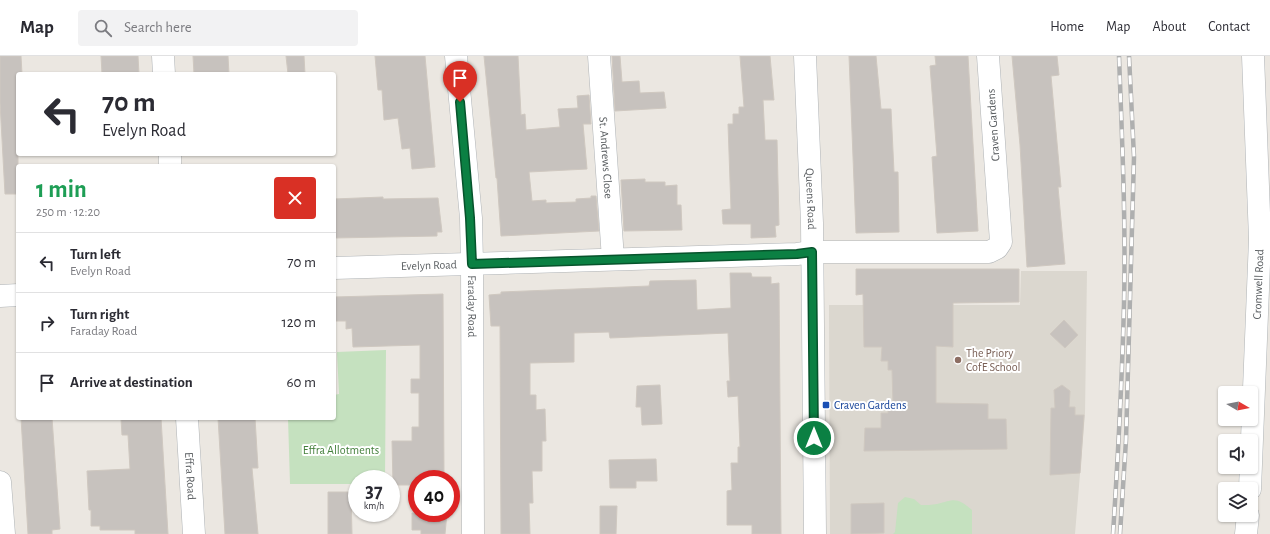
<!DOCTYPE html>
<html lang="en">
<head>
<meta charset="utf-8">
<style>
  body { margin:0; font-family:"Alegreya Sans",sans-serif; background:#f2f2f3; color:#2b2b33; height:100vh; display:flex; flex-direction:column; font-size:15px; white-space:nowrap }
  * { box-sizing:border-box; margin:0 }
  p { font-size:13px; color:#7c7c81 }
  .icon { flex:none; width:22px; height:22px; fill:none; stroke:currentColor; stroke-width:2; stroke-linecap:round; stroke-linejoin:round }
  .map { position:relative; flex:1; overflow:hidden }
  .drawer { position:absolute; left:16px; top:108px; width:320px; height:256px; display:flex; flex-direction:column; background:#fff; border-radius:4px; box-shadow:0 1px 3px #0004 }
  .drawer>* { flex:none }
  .hud { position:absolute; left:16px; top:16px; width:320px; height:84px; border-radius:4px; box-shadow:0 1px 3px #0004; background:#fff; color:#2b2b33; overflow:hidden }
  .needle { width:26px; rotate:99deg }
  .controls { position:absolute; left:1218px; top:330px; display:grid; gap:8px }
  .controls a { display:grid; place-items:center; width:40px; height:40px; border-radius:4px; background:#fff; box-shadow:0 1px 3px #0004; font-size:20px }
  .speed { position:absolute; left:348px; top:414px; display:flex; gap:8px; font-size:20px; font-weight:700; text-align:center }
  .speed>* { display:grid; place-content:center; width:52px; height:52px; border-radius:50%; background:#fff; box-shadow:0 1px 3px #0004; line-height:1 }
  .speed small { font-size:10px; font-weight:400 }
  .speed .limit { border:6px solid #d22; background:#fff; color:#111 }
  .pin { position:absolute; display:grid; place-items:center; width:34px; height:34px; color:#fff; margin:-41px -17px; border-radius:50% 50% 50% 0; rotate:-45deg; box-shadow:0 0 4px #0007 }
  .pin .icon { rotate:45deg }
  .me { position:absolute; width:44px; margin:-22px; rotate:0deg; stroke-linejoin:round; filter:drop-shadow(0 0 3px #0008) }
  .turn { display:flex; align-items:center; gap:14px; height:84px; padding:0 20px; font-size:18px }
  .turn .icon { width:52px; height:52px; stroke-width:2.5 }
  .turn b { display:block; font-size:28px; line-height:34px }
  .round { display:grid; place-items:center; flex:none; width:42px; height:42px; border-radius:4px; background:#f2f2f3 }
  .headline { display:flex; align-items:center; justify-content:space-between; height:68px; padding:0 20px }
  h1 { font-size:24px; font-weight:700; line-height:30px; color:#1e9e55 }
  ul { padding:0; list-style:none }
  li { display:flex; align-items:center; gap:12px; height:60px; padding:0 20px; border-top:1px solid #e1e1e2 }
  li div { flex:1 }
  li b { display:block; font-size:15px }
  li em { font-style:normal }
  header { display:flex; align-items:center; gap:24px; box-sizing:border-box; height:56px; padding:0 20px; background:#fff; border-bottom:1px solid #e1e1e2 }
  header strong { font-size:19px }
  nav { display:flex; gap:22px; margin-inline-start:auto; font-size:14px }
  .search { width:280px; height:36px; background:#f2f2f3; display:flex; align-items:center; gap:10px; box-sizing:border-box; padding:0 14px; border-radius:4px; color:#7c7c81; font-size:15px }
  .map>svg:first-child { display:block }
  .education { fill:#dbd7cf }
  .green { fill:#c5e1bf }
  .building { fill:#c7c2be; stroke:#cfc8c0 }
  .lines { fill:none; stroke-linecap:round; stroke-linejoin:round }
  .minor-casing { stroke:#afb3b6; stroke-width:23 }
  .minor { stroke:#fff; stroke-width:22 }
  .rail-casing { stroke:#aeafaf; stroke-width:4.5 }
  .rail { stroke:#fff; stroke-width:3; stroke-dasharray:9; stroke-linecap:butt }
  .route-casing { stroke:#07532c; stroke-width:10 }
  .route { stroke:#0b8043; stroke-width:7 }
  .education-dot { fill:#8d6e63; stroke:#fff; stroke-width:1.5 }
  .transit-dot { fill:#1a4fb4; stroke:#fff; stroke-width:1.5 }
  .labels { text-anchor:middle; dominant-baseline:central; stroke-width:4; stroke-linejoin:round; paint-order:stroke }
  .street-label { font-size:12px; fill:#5a5e61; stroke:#fff }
  .education-label { font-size:12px; fill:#785e54; stroke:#fff; text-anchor:start }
  .transit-label { font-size:12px; fill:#164399; stroke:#fff; text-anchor:start }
  .park-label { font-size:12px; fill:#437f3b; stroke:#fff }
</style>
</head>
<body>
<header>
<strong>Map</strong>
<div class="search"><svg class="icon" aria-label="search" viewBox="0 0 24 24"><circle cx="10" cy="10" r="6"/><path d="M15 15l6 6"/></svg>Search here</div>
<nav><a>Home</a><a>Map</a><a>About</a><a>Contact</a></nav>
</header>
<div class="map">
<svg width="1270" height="478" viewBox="0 0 1270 478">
  <rect width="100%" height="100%" fill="#ebe7e1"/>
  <path class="education" d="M1021 215H1087L1085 358 1075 478H830L829 249H1020Z"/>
  <g class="green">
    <path d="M386 294 385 423H357V428H290L288 362H334V339L339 338 337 296Z"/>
    <path d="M905 441 914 443 921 449C926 449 932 449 937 448 955 443 957 441 972 454V478H893L895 476 898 447Z"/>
  </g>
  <g class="building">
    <path d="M0 0H21L22 18H18V138H5L0 47Z"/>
    <path d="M101 0H138L139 18H102Z"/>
    <path d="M193 0H228L229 18H194Z"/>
    <path d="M286 0H304L305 18H288Z"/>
    <path d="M375 0H425L435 111 412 113 410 92 402 93 398 62 384 64 382 34H378Z"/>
    <path d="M484 0H518L521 59 525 58 526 74 560 71 558 53 578 52 577 40 589 39 591 68H583L587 113 529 116 532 145 546 144V147L576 146V143L591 142V140H596L599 175 501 180 497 122H496Z"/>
    <path d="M612 0H620L622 26 639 25 640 37 664 36 666 52 615 55Z"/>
    <path d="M740 0H770L774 44H763L765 84H777L779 169 775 170 776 181 751 182V168H723L722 154 731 153 728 68H733V58H739V51H744Z"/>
    <path d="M849 0H876L881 53H891L894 116H898L899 176 856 177Z"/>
    <path d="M935 0H968L978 175 937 177 932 101 937 100 930 10 936 9Z"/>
    <path d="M1012 0H1057L1059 19 1051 20 1061 131H1058L1065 208 1027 211 1020 89Z"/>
    <path d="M645 123V126H665V130L677 129V149H681L682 174 624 175 621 124Z"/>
    <path d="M383 141V143L438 142 442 176H437V180L334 182V143Z"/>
    <path d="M856 213H1019V246L953 247V291L936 290V347L988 348V363H1006L1007 393 864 395 865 372H881V357H888V348H893L892 314H888V305H881L882 291H864L863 238 856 239Z"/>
    <path d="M730 217H751L752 221H771V228L779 227 781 478H752V469H727V435L732 434 731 407H738V391H740L738 340 728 341 727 325H730L728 277 610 282 609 276 574 277V306L530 307V339H536V354L545 353 546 385H542V415H532L533 447H529L530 478H501L500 270H491L489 239 501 238V236L649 230 650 225 696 224 697 254 731 252Z"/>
    <path d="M443 238 444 423H417V429H393L392 385H412V371H419V337H411V323H420V289L353 291 352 272 346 273V265H334V241Z"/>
    <path d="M1064 264 1078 279 1065 292 1050 278Z"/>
    <path d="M660 329 662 368 642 369 641 351H636L637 330Z"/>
    <path d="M1062 329 1070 335 1069 351H1075V359H1084L1080 417 1050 419 1051 352H1055L1054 334Z"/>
    <path d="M21 362H52L60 473 52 474V478H28Z"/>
    <path d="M161 362 168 478H135V474H100V470H91V454H89L87 415 130 413 128 379H122L121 363Z"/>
    <path d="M218 362H255L258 412H252L258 478H225Z"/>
    <path d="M656 403 657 425H636V432H610L609 404Z"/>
    <path d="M328 436H351L352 478H328Z"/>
    <path d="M884 447V477L851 478V448Z"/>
    <path d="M600 450H617L616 478H600Z"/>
    <path d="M412 457H447L445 478H421V474H412Z"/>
  </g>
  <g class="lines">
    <defs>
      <g id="minor">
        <path d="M163 0 164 18"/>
        <path id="s1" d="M456 0 471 162 472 208 473 478"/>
        <path id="s2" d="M599 0 613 203"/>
        <path id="s3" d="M805 0 812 167 815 478"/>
        <path d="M170 98V110"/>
        <path id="s4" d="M334 212 797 198 812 196H989L997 192 1001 186 988 0"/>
        <path d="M0 240 18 239"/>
        <path id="s5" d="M187 362 194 478"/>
        <path d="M0 426 4 478"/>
        <path id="s6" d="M1250 433 1260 183 1253 0"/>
        <path d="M1246 478 1248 459"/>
      </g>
    </defs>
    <use href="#minor" class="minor-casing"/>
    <use href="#minor" class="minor"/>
    <defs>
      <g id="rail">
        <path d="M1113 478C1118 401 1122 325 1124 248 1126 165 1122 83 1119 0"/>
        <path d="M1120 478 1126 384 1134 101 1129 0"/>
      </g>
    </defs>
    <use href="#rail" class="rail-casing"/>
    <use href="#rail" class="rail"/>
  </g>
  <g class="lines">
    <defs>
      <path id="route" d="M460 46 470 162 472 208 797 198 812 196 814 382"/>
    </defs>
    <use href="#route" class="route-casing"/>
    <use href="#route" class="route"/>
  </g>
  <circle class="education-dot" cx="958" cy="304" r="4"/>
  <rect class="transit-dot" x="822" y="345" width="8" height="8" rx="2"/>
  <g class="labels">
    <g class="street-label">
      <text transform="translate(993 69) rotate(-94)">Craven Gardens</text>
      <text stroke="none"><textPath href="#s2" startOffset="102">St. Andrews Close</textPath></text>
      <text stroke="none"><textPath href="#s3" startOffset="143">Queens Road</textPath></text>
      <text stroke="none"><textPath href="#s4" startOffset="95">Evelyn Road</textPath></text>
      <text stroke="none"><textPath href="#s6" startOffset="205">Cromwell Road</textPath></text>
      <text stroke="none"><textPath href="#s1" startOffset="251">Faraday Road</textPath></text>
      <text stroke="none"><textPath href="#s5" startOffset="58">Effra Road</textPath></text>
    </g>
    <g class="education-label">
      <text x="966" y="297">The Priory<tspan x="966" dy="14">CofE School</tspan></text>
    </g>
    <g class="transit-label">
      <text x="834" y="349">Craven Gardens</text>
    </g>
    <g class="park-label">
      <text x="341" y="394">Effra Allotments</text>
    </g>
  </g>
</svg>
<div class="controls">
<a><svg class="needle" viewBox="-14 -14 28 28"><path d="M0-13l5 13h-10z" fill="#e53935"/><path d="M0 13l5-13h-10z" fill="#7c7c81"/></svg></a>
<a><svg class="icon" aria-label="sound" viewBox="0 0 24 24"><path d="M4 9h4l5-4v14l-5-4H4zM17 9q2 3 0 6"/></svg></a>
<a><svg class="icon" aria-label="layers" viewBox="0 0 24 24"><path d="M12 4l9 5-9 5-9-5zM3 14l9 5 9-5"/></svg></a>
</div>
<div class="speed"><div>37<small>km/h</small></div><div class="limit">40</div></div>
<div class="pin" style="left:460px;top:46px;background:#d93025"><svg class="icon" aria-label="arrive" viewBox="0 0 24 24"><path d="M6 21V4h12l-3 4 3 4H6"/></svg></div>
<svg class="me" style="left:814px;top:382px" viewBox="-20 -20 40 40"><circle r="17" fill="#0b8043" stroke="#fff" stroke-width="3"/><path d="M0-11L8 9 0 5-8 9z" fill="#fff"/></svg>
<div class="hud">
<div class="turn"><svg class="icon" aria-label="left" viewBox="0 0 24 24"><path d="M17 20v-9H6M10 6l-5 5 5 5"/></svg><div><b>70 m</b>Evelyn Road</div></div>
</div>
<section class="drawer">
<div class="headline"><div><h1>1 min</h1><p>250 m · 12:20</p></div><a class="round" style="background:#d93025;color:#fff"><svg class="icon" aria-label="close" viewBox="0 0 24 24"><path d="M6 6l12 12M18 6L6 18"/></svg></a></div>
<ul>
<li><svg class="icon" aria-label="left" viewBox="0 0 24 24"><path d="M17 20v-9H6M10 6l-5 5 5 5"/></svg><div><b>Turn left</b><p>Evelyn Road</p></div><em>70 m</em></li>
<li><svg class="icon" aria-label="right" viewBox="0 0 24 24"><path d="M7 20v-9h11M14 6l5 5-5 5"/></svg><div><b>Turn right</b><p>Faraday Road</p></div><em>120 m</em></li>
<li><svg class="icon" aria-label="arrive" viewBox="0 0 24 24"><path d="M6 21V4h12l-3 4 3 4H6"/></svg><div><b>Arrive at destination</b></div><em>60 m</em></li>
</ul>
</section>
</div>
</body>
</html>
